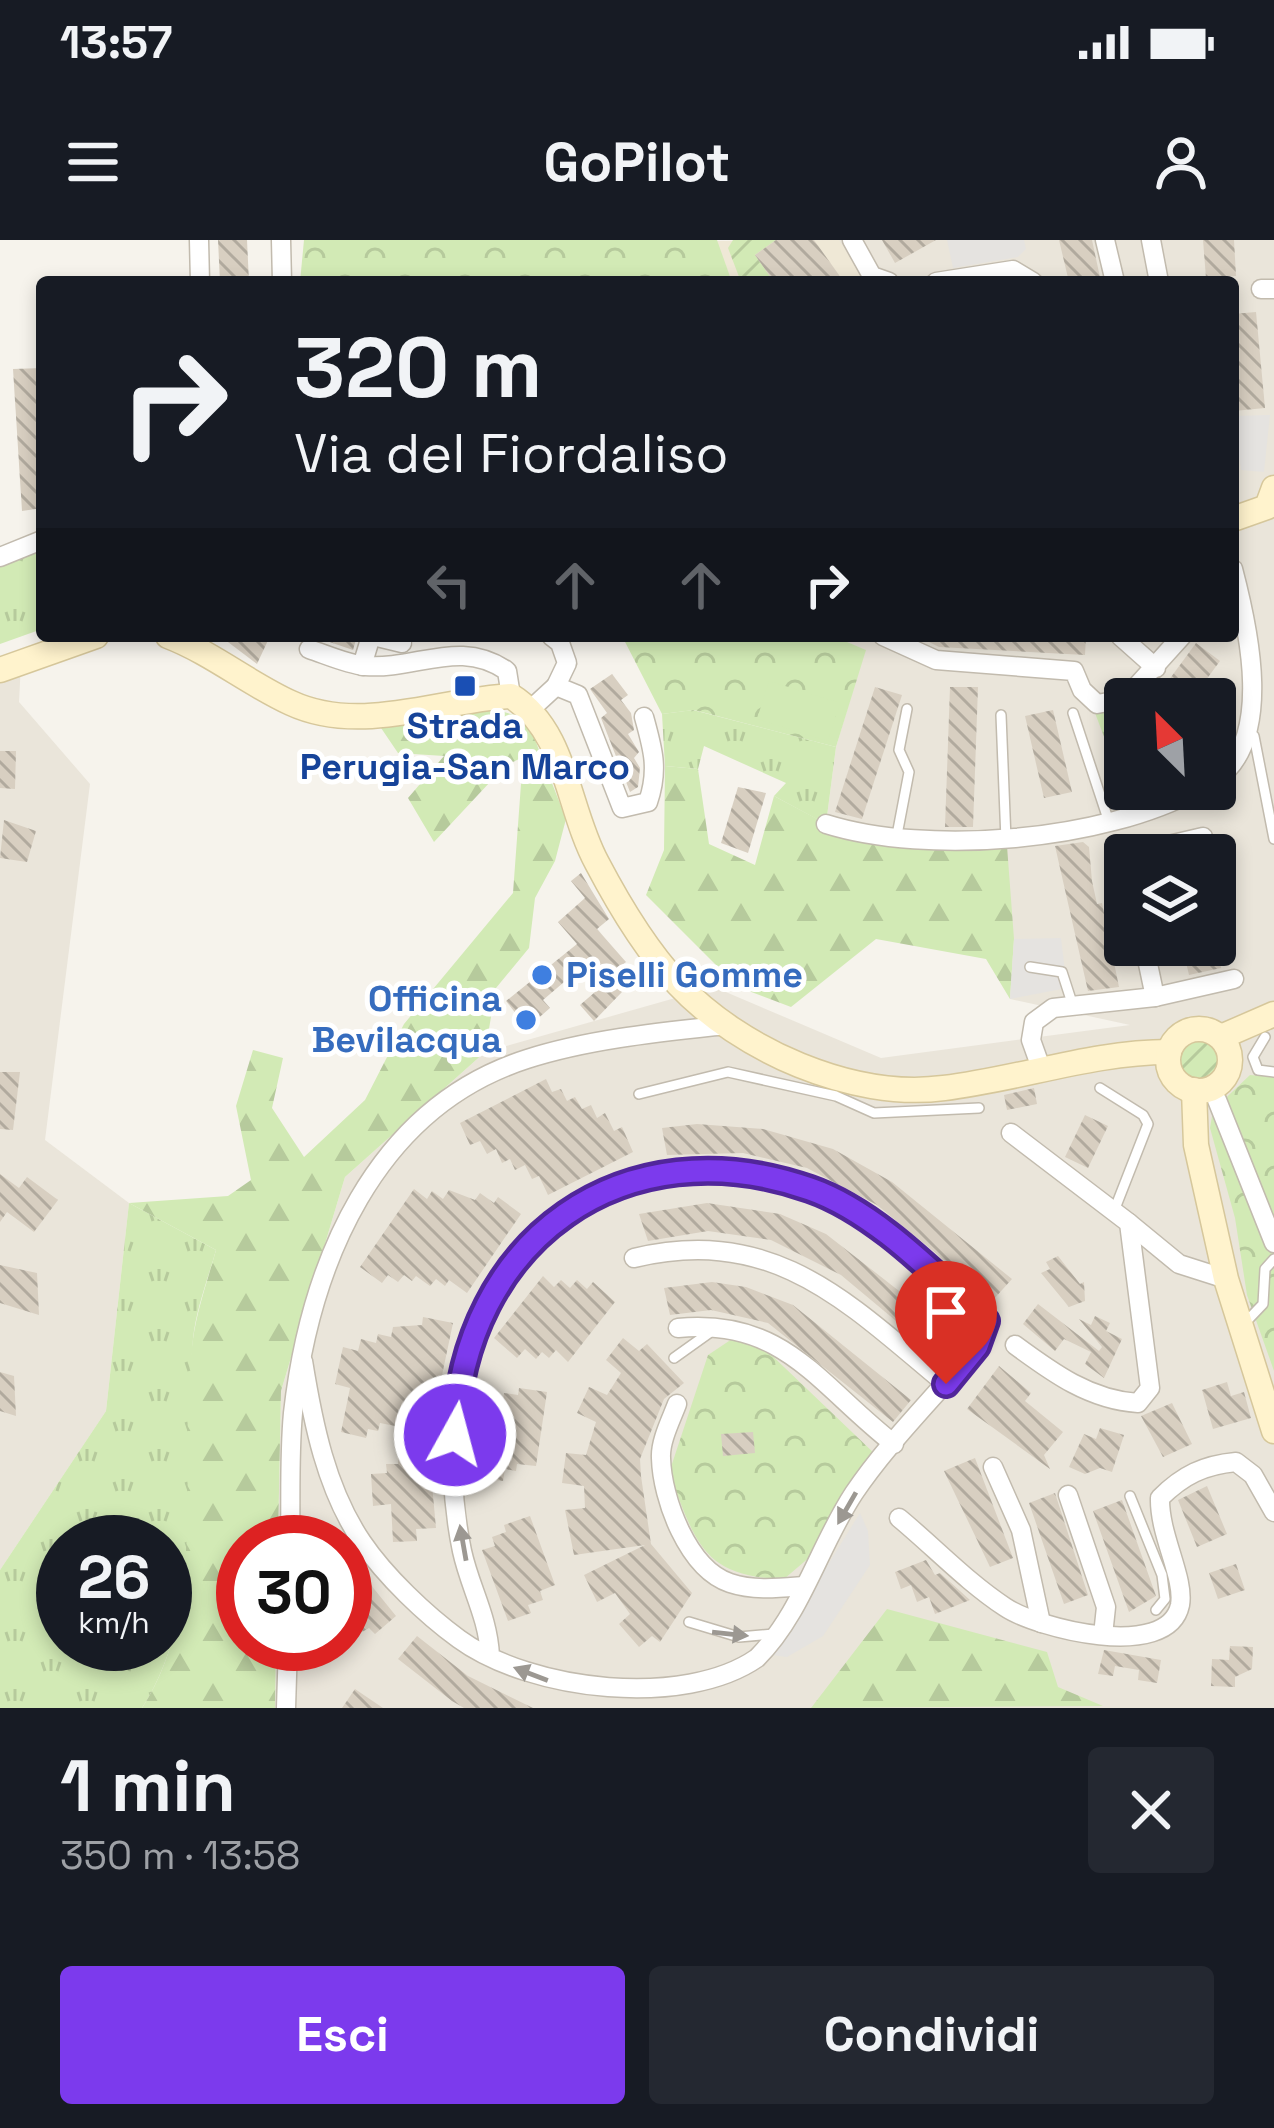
<!DOCTYPE html>
<html lang="it">
<head>
<meta charset="utf-8">
<style>
  body { margin:0; font-family:"Space Grotesk",sans-serif; background:#242831; color:#f1f3f6; height:100vh; display:flex; flex-direction:column; font-size:45px; white-space:nowrap }
  * { box-sizing:border-box; margin:0 }
  p { font-size:39px; color:#9ea1a6 }
  .icon { flex:none; width:66px; height:66px; fill:none; stroke:currentColor; stroke-width:2; stroke-linecap:round; stroke-linejoin:round }
  .map { position:relative; height:1468px; overflow:hidden }
  .sheet { display:flex; flex-direction:column; background:#171b24; flex:1 }
  .sheet>* { flex:none }
  .hud { position:absolute; left:36px; top:36px; width:1203px; height:366px; border-radius:12px; box-shadow:0 6px 18px #0003; background:#171b24; color:#f1f3f6; overflow:hidden }
  .needle { width:78px; rotate:336deg }
  .buttons { position:absolute; left:1104px; top:438px; display:grid; gap:24px }
  .buttons a { display:grid; place-items:center; width:132px; height:132px; border-radius:12px; background:#171b24; box-shadow:0 6px 18px #0003; font-size:60px }
  .speed { position:absolute; left:36px; top:1275px; display:flex; gap:24px; font-size:60px; font-weight:700; text-align:center }
  .speed>* { display:grid; place-content:center; width:156px; height:156px; border-radius:50%; background:#171b24; box-shadow:0 6px 18px #0003; line-height:1 }
  .speed small { font-size:30px; font-weight:400 }
  .speed .limit { border:18px solid #d22; background:#fff; color:#111 }
  .pin { position:absolute; display:grid; place-items:center; width:102px; height:102px; color:#fff; margin:-123px -51px; border-radius:50% 50% 50% 0; rotate:-45deg; box-shadow:0 0 12px #0007 }
  .pin .icon { rotate:45deg }
  .me { position:absolute; width:132px; margin:-66px; rotate:7deg; stroke-linejoin:round; filter:drop-shadow(0 0 9px #0008) }
  .turn { display:flex; align-items:center; gap:42px; height:252px; padding:0 60px; font-size:54px }
  .turn .icon { width:156px; height:156px; stroke-width:2.5 }
  .turn b { display:block; font-size:84px; line-height:102px }
  .lanes { display:flex; align-items:center; height:114px; padding:0 60px; background:#0003; justify-content:center; gap:60px; direction:ltr }
  .lanes .off { opacity:.35 }
  .round { display:grid; place-items:center; flex:none; width:126px; height:126px; border-radius:12px; background:#242831 }
  .headline { display:flex; align-items:center; justify-content:space-between; height:204px; padding:0 60px }
  h1 { font-size:72px; font-weight:700; line-height:90px }
  .primary-button { display:flex; gap:24px; margin-top:auto; padding:24px 60px }
  .primary-button a { flex:1; height:138px; border-radius:12px; background:#7c3aed; color:#fff; font-size:48px; font-weight:700; line-height:138px; text-align:center }
  .primary-button a+a { background:#242831; color:#f1f3f6 }
  .status { display:flex; justify-content:space-between; align-items:center; height:84px; padding:0 60px; background:#171b24; direction:ltr }
  .status svg { height:33px; fill:currentColor }
  header { display:flex; justify-content:space-between; align-items:center; height:156px; padding:0 60px; background:#171b24; font-size:54px; font-weight:700 }
  .map>svg:first-child { display:block }
  .residential { fill:#eae5da; fill-rule:evenodd }
  .education { fill:#efe8d6 }
  .grass { fill:url(#grass-tufts); fill-rule:evenodd }
  .forest { fill:url(#forest-firs) }
  .park { fill:url(#park-crowns) }
  .garden { fill:url(#garden-furrows) }
  .pitch { fill:#d2eab5 }
  .parking { fill:#e5e3e0 }
  .building { fill:url(#building-back-hatch) }
  .lines { fill:none; stroke-linecap:round; stroke-linejoin:round }
  .lane-casing { stroke:#c2bbae; stroke-width:12 }
  .street-casing { stroke:#c2bbae; stroke-width:21 }
  .secondary-casing { stroke:#d6c79b; stroke-width:27 }
  .lane { stroke:#fff; stroke-width:9 }
  .street { stroke:#fff; stroke-width:18 }
  .secondary { stroke:#fff3cd; stroke-width:24 }
  .oneway { fill:#9c9892 }
  .route-casing { stroke:#51269a; stroke-width:30 }
  .route { stroke:#7c3aed; stroke-width:21 }
  .transit-dot { fill:#1a4fb4; stroke:#fff; stroke-width:4.5 }
  .shop-dot { fill:#3f7fe0; stroke:#fff; stroke-width:4.5 }
  .labels { text-anchor:middle; dominant-baseline:central; stroke-width:10; stroke-linejoin:round; paint-order:stroke }
  .transit-label { font-size:36px; font-weight:bold; fill:#164399; stroke:#fff }
  .shop-label { font-size:36px; font-weight:bold; fill:#366cbe; stroke:#fff; text-anchor:start }
</style>
</head>
<body>
<div class="status"><b>13:57</b><svg viewBox="0 0 49 12"><path d="M0 12V9h3v3zM5 12V6h3v6zM10 12V3h3v9zM15 12V0h3v12zM26 1h20v11H26zM47 4h2v5h-2z"/></svg></div>
<header><svg class="icon" aria-label="menu" viewBox="0 0 24 24"><path d="M4 6h16M4 12h16M4 18h16"/></svg>GoPilot<svg class="icon" aria-label="person" viewBox="0 0 24 24"><circle cx="12" cy="8" r="4"/><path d="M4 21q1-7 8-7t8 7"/></svg></header>
<div class="map">
<svg width="1274" height="1468" viewBox="0 0 1274 1468">
  <defs>
    <pattern id="grass-tufts" width="24" height="20" patternUnits="userSpaceOnUse" patternTransform="scale(3)"><rect width="24" height="20" fill="#d2eab5"/><path d="M3 7l-1-3M5 7V3M7 7l1-3M15 17l-1-3M17 17v-4M19 17l1-3" fill="none" stroke="#b6ca9c"/></pattern>
    <pattern id="forest-firs" width="22" height="20" patternUnits="userSpaceOnUse" patternTransform="scale(3)"><rect width="22" height="20" fill="#d2eab5"/><path d="M5 1l3.5 6h-7zM16 11l3.5 6h-7z" fill="#b6ca9c"/></pattern>
    <pattern id="park-crowns" width="20" height="18" patternUnits="userSpaceOnUse" patternTransform="scale(3)"><rect width="20" height="18" fill="#d2eab5"/><path d="M2 6a3 3 0 1 1 6 0M12 15a3 3 0 1 1 6 0" fill="none" stroke="#b6ca9c"/></pattern>
    <pattern id="garden-furrows" width="10" height="10" patternUnits="userSpaceOnUse" patternTransform="scale(3)"><rect width="10" height="10" fill="#d2eab5"/><path d="M-1 1l2-2M0 10L10 0M9 11l2-2" fill="none" stroke="#b6ca9c"/></pattern>
    <pattern id="building-back-hatch" width="6" height="6" patternUnits="userSpaceOnUse" patternTransform="scale(3)"><rect width="6" height="6" fill="#d8cfc1"/><path d="M-1 5l2 2M0 0l6 6M5-1l2 2" fill="none" stroke="#b1aa9e"/></pattern>
  </defs>
  <rect width="100%" height="100%" fill="#f6f3ec"/>
  <g class="residential">
    <path d="M733 0H1274V1468H275L276 1404H345V1302H278L281 1151 345 937 485 812 714 747 881 818 1130 785 1010 759 1014 699 826 584 836 507 865 410 833 396H1233V42H741ZM1125 459H1215V549H1125ZM1125 615H1215V705H1125Z"/>
    <path d="M21 423 19 462 90 544 45 900 129 963 106 1171 0 1330V430Z"/>
  </g>
  <path class="education" d="M839 0 866 42H732L716 1Z"/>
  <g class="grass">
    <path d="M42 307V389L0 404V325Z"/>
    <path d="M1125 464V549H1184L1130 565 1095 473Z"/>
    <path d="M693 470 836 507 826 584 774 556 786 543 704 506 698 529 665 526 662 474Z"/>
    <path d="M129 963 216 1010C208 1039 196 1069 193 1099 182 1217 209 1365 142 1468H0V1330L106 1171ZM63 1302H165V1404H63Z"/>
  </g>
  <g class="forest">
    <path d="M481 465 517 476 532 492 566 579 555 621 535 658 529 708 496 748 485 812 345 937 281 1151 278 1302H243V1404H276L275 1468H142C211 1362 176 1219 193 1099 197 1070 208 1039 216 1010L129 963 228 956 251 940 236 866 253 810 283 818 272 868 304 917 365 860 404 784 513 653 523 517 505 526 434 602 408 558 444 516 398 513 379 485Z"/>
    <path d="M665 526 698 529 709 604 755 625 774 556 823 582 1007 606 1014 699 1010 759 986 719 876 699 791 767 738 747 646 655 664 610Z"/>
    <path d="M887 1369 1047 1412 1058 1447 1103 1466 811 1468Z"/>
  </g>
  <g class="park">
    <path d="M304 0H717L732 42H300Z"/>
    <path d="M622 396H833L866 410 836 507 694 470 662 474Z"/>
    <path d="M1250 835 1274 837V1131L1247 1055 1235 978 1210 888 1213 870Z"/>
    <path d="M735 1097 762 1106 876 1215 811 1316 784 1339C702 1337 696 1302 669 1233L708 1115Z"/>
  </g>
  <g class="garden">
    <path d="M733 0H776L755 15 774 42H741L728 8Z"/>
    <circle cx="1199" cy="820" r="21"/>
  </g>
  <path class="pitch" d="M769 441 840 463 828 501 757 479Z"/>
  <g class="parking">
    <path d="M947 0H1024L1026 9 1018 17 953 28Z"/>
    <path d="M1270 175 1264 232 1241 230 1233 176Z"/>
    <path d="M1061 698 1067 748 1010 759 1014 699Z"/>
    <path d="M860 1273 868 1291 870 1325 823 1396 787 1417 772 1415Z"/>
  </g>
  <g class="building">
    <path d="M218 0H247L249 42H220Z"/>
    <path d="M776 0H814L844 42H774L755 15Z"/>
    <path d="M882 0H936L895 23Z"/>
    <path d="M1059 0H1092L1101 42H1069Z"/>
    <path d="M1203 0H1234L1236 36 1206 38Z"/>
    <path d="M1256 72 1265 168 1234 171 1233 74Z"/>
    <path d="M42 128V268L22 271 13 129Z"/>
    <path d="M220 396H270L257 424Z"/>
    <path d="M312 396H357L353 410Z"/>
    <path d="M917 396H1086L1085 415 939 407Z"/>
    <path d="M1196 403 1220 421 1192 459H1155Z"/>
    <path d="M612 434 628 455 621 460 631 473 634 490 628 494 639 512 634 518 640 528 638 547 630 552 601 478 607 473 590 449Z"/>
    <path d="M875 447 902 455 862 579 835 572Z"/>
    <path d="M950 447H978L973 587H945Z"/>
    <path d="M1053 470 1072 552 1044 558 1025 476Z"/>
    <path d="M0 511H16L15 549 0 548Z"/>
    <path d="M738 547 766 553 748 613 721 603Z"/>
    <path d="M4 580 36 591 27 622 0 618Z"/>
    <path d="M1083 602 1089 607 1092 641 1097 664 1102 663 1119 747 1088 751 1055 606Z"/>
    <path d="M581 633 609 679 597 689 626 722 608 736 622 752 594 781 580 765 595 752 577 731 543 760 550 768 527 788 506 761 577 704 558 682 585 658 571 641Z"/>
    <path d="M1182 705H1216L1221 728 1189 735Z"/>
    <path d="M0 832H20L13 890 0 889Z"/>
    <path d="M546 839 552 852 561 849 567 861 575 857 582 869 591 865 597 878 605 873 614 891 622 887 633 912 548 955 539 936 532 939 525 925 515 930 510 919 502 923 496 909 487 914 480 901 470 905 460 883Z"/>
    <path d="M1034 848 1037 864 1007 870 1004 855Z"/>
    <path d="M1085 875 1108 886 1088 928 1065 917Z"/>
    <path d="M697 884 763 889 833 909 892 942 1012 1039 993 1060 877 965 807 928 743 913 667 915 662 888Z"/>
    <path d="M0 934 19 948 27 937 58 960 34 992 7 972 0 982Z"/>
    <path d="M414 949 427 959 432 951 443 959 449 950 475 960 480 953 494 963 498 957 521 974 467 1053 449 1040 445 1046 436 1039 430 1046 416 1036 412 1041 404 1035 398 1042 388 1035 382 1043 360 1027Z"/>
    <path d="M707 963 780 974 826 994 962 1100 944 1121 841 1035 771 1000 708 991 648 1001 639 974Z"/>
    <path d="M1058 1016 1080 1044 1084 1042 1085 1061 1069 1067 1041 1033 1050 1029 1046 1022Z"/>
    <path d="M0 1025 37 1033 39 1075 0 1063Z"/>
    <path d="M543 1036 554 1047 561 1040 570 1048 577 1040 587 1049 593 1042 615 1062 568 1122 556 1110 549 1118 542 1112 536 1119 525 1109 517 1118 494 1098Z"/>
    <path d="M712 1042 746 1047 793 1065 911 1160 893 1182 768 1083 711 1070 670 1075 664 1048Z"/>
    <path d="M1038 1064 1099 1111 1102 1107 1079 1079 1091 1085 1095 1076 1110 1083 1106 1091 1122 1099 1104 1138 1085 1124 1091 1112 1064 1099 1055 1111 1023 1084Z"/>
    <path d="M423 1077 453 1083 433 1178 397 1177 395 1186 380 1183 378 1191 368 1189 366 1198 341 1192 350 1148 335 1144 343 1107 358 1111 361 1099 376 1103 378 1094 391 1097 393 1087 422 1085Z"/>
    <path d="M623 1098 639 1111 647 1104 684 1143 664 1159 640 1219 641 1236 651 1304 692 1353 660 1402 652 1396 639 1407 619 1384 630 1374 615 1353 597 1362 584 1335 645 1305 574 1315 565 1270 585 1268 584 1246 562 1243 566 1213 586 1215 596 1182 577 1173 589 1147 607 1155 621 1133 606 1120Z"/>
    <path d="M999 1126 1031 1153 1025 1161 1063 1192 1044 1215 1050 1229 967 1169Z"/>
    <path d="M0 1132 14 1136 16 1176 0 1171Z"/>
    <path d="M1227 1142 1231 1156 1244 1152 1251 1178 1213 1189 1202 1150Z"/>
    <path d="M519 1148 547 1152 536 1226 517 1224 516 1231 505 1229 503 1241 474 1237 487 1159 503 1161 504 1153 518 1155Z"/>
    <path d="M1172 1163 1192 1204 1163 1217 1141 1176Z"/>
    <path d="M1100 1188 1124 1195 1112 1232 1100 1228 1085 1234 1069 1227 1084 1194 1096 1199Z"/>
    <path d="M753 1192 755 1213 723 1216 721 1194Z"/>
    <path d="M429 1212 436 1288 416 1289 417 1301 393 1302 391 1264 373 1266 371 1234 387 1233 386 1224H398V1214Z"/>
    <path d="M975 1218 1013 1318 990 1327 944 1231Z"/>
    <path d="M1207 1246 1227 1294 1197 1307 1178 1260Z"/>
    <path d="M1055 1253 1088 1355 1064 1364 1029 1263Z"/>
    <path d="M1122 1260 1156 1356 1129 1372 1093 1271Z"/>
    <path d="M530 1276 555 1345 540 1351 543 1360 528 1365 531 1373 508 1381 482 1310 495 1306 492 1297 506 1292 504 1285Z"/>
    <path d="M345 1313 396 1376 375 1394 369 1388 345 1402Z"/>
    <path d="M926 1320 935 1335 940 1333 970 1360 935 1374 929 1357 917 1362 911 1345 901 1349 895 1332Z"/>
    <path d="M1236 1324 1245 1350 1218 1359 1209 1333Z"/>
    <path d="M417 1396 468 1436 533 1468H464L452 1461 398 1419Z"/>
    <path d="M1230 1406 1253 1407 1252 1429 1235 1437V1447L1211 1446 1212 1419 1229 1420Z"/>
    <path d="M1104 1410 1161 1420 1157 1443 1138 1440 1139 1430 1115 1426 1113 1436 1098 1434Z"/>
    <path d="M355 1449 383 1468H342Z"/>
  </g>
  <g class="lines">
    <defs>
      <g id="lane">
        <path d="M1073 473 1108 579"/>
        <path d="M1001 475 1006 600"/>
        <path d="M1254 496 1274 599"/>
        <path d="M897 595 909 532 899 510 907 469"/>
        <path d="M1030 727 1062 732 1073 766"/>
        <path d="M1265 797 1253 817 1258 830 1274 832"/>
        <path d="M1100 848 1143 875 1148 884 1114 971"/>
        <path d="M639 854 728 832 836 856 874 873 979 868"/>
        <path d="M1242 1086 1263 1064 1265 1029 1274 1019"/>
        <path d="M674 1118 709 1093"/>
        <path d="M1130 1256 1162 1335 1165 1359 1156 1370"/>
        <path d="M689 1382 739 1397 774 1394"/>
      </g>
      <g id="street">
        <path d="M199 0 200 42"/>
        <path d="M281 0 282 42"/>
        <path d="M852 0 872 36 889 42"/>
        <path d="M1105 0 1115 42"/>
        <path d="M1151 0 1159 42"/>
        <path d="M936 42 1013 30 1033 42"/>
        <path d="M1261 49H1274"/>
        <path d="M0 317 42 300"/>
        <path d="M373 396 402 403"/>
        <path d="M883 396 936 420 1074 431 1082 450 1097 464 1125 459"/>
        <path d="M1120 396 1156 428"/>
        <path d="M309 409C327 415 347 424 365 426 417 430 460 398 507 431L511 456"/>
        <path d="M362 426 371 396"/>
        <path d="M556 446 578 455 622 568 648 562C659 530 653 509 644 477"/>
        <path d="M1125 459 1182 396"/>
        <path d="M531 469 556 446 567 423 560 403 551 396"/>
        <path d="M1215 540C1274 501 1249 390 1233 329"/>
        <path d="M826 584C928 616 1104 601 1198 549"/>
        <path d="M1126 615 1203 597"/>
        <path d="M1144 705 1155 757"/>
        <path d="M1041 828 1031 800 1034 782 1053 768 1155 757 1234 739"/>
        <path d="M1217 860 1274 1003"/>
        <path d="M1011 893 1129 983 1150 1148 1138 1163C1090 1160 1053 1133 1015 1105"/>
        <path d="M1129 983 1179 1024 1226 1039"/>
        <path d="M634 1018C774 985 846 1061 946 1144"/>
        <path d="M678 1088C785 1078 818 1145 894 1204"/>
        <path d="M303 1121C313 1183 326 1249 362 1302 385 1336 426 1375 459 1399 532 1452 685 1468 757 1418 802 1373 819 1306 854 1253 889 1201 937 1155 977 1106L985 1081C935 1035 877 973 811 949 641 888 490 978 457 1156 449 1203 452 1263 462 1311 470 1348 488 1376 490 1416"/>
        <path d="M677 1164C671 1180 660 1201 661 1218 662 1259 688 1329 730 1343 754 1351 779 1348 804 1346"/>
        <path d="M993 1227 1021 1290 1041 1383"/>
        <path d="M1068 1255 1106 1367 1103 1395"/>
        <path d="M899 1278C934 1307 967 1342 1005 1367 1036 1388 1168 1422 1180 1365 1185 1338 1159 1295 1160 1258 1183 1235 1204 1225 1236 1222L1253 1235 1274 1272"/>
        <path d="M290 1302C291 1260 289 1215 293 1173 310 1024 374 868 527 819 589 799 662 792 726 785"/>
        <path d="M286 1468 288 1404"/>
      </g>
      <g id="secondary">
        <path d="M1233 279 1267 267 1274 248"/>
        <path d="M168 396C212 413 249 444 291 463 360 495 439 460 511 456 567 491 567 568 597 623 619 665 645 709 678 744 740 810 852 860 944 848 1020 839 1092 812 1169 812"/>
        <path d="M0 430 96 396"/>
        <circle cx="1199" cy="820" r="31"/>
        <path d="M1221 797 1274 774"/>
        <path d="M1194 850 1196 905 1226 1039 1274 1191"/>
      </g>
    </defs>
    <use href="#lane" class="lane-casing"/>
    <use href="#street" class="street-casing"/>
    <use href="#secondary" class="secondary-casing"/>
    <use href="#lane" class="lane"/>
    <use href="#street" class="street"/>
    <use href="#secondary" class="secondary"/>
  </g>
  <defs><path id="oneway-solid" d="M-6-.8H1V-3.2L6.5 0L1 3.2V.8H-6Z" transform="scale(3)"/></defs>
  <g class="oneway">
    <use href="#oneway-solid" transform="translate(847 1268) rotate(120)"/>
    <use href="#oneway-solid" transform="translate(463 1303) rotate(-100)"/>
    <use href="#oneway-solid" transform="translate(730 1394) rotate(6)"/>
    <use href="#oneway-solid" transform="translate(531 1434) rotate(-159)"/>
  </g>
  <g class="lines">
    <defs>
      <path id="route" d="M455 1195C462 999 625 884 810 949 876 972 935 1035 986 1081L977 1106 946 1144"/>
    </defs>
    <use href="#route" class="route-casing"/>
    <use href="#route" class="route"/>
  </g>
  <rect class="transit-dot" x="453" y="434" width="24" height="24" rx="6"/>
  <g class="shop-dot">
    <circle cx="542" cy="735" r="12"/>
    <circle cx="526" cy="780" r="12"/>
  </g>
  <g class="labels">
    <g class="transit-label">
      <text x="465" y="486">Strada<tspan x="465" dy="41">Perugia-San Marco</tspan></text>
    </g>
    <g class="shop-label">
      <text x="566" y="735">Piselli Gomme</text>
      <text x="502" y="759" text-anchor="end">Officina<tspan x="502" dy="41">Bevilacqua</tspan></text>
    </g>
  </g>
</svg>
<div class="buttons">
<a><svg class="needle" viewBox="-14 -14 28 28"><path d="M0-13l5 13h-10z" fill="#e53935"/><path d="M0 13l5-13h-10z" fill="#9ea1a6"/></svg></a>
<a><svg class="icon" aria-label="layers" viewBox="0 0 24 24"><path d="M12 4l9 5-9 5-9-5zM3 14l9 5 9-5"/></svg></a>
</div>
<div class="speed"><div>26<small>km/h</small></div><div class="limit">30</div></div>
<div class="pin" style="left:946px;top:1144px;background:#d93025"><svg class="icon" aria-label="arrive" viewBox="0 0 24 24"><path d="M6 21V4h12l-3 4 3 4H6"/></svg></div>
<svg class="me" style="left:455px;top:1195px" viewBox="-20 -20 40 40"><circle r="17" fill="#7c3aed" stroke="#fff" stroke-width="3"/><path d="M0-11L8 9 0 5-8 9z" fill="#fff"/></svg>
<div class="hud">
<div class="turn"><svg class="icon" aria-label="right" viewBox="0 0 24 24"><path d="M7 20v-9h11M14 6l5 5-5 5"/></svg><div><b>320 m</b>Via del Fiordaliso</div></div>
<div class="lanes"><svg class="icon off" aria-label="left" viewBox="0 0 24 24"><path d="M17 20v-9H6M10 6l-5 5 5 5"/></svg><svg class="icon off" aria-label="ahead" viewBox="0 0 24 24"><path d="M12 20V5M6 11l6-6 6 6"/></svg><svg class="icon off" aria-label="ahead" viewBox="0 0 24 24"><path d="M12 20V5M6 11l6-6 6 6"/></svg><svg class="icon" aria-label="right" viewBox="0 0 24 24"><path d="M7 20v-9h11M14 6l5 5-5 5"/></svg></div>
</div>
</div>
<section class="sheet">
<div class="headline"><div><h1>1 min</h1><p>350 m · 13:58</p></div><a class="round"><svg class="icon" aria-label="close" viewBox="0 0 24 24"><path d="M6 6l12 12M18 6L6 18"/></svg></a></div>
<div class="primary-button"><a>Esci</a><a>Condividi</a></div>
</section>
</body>
</html>
